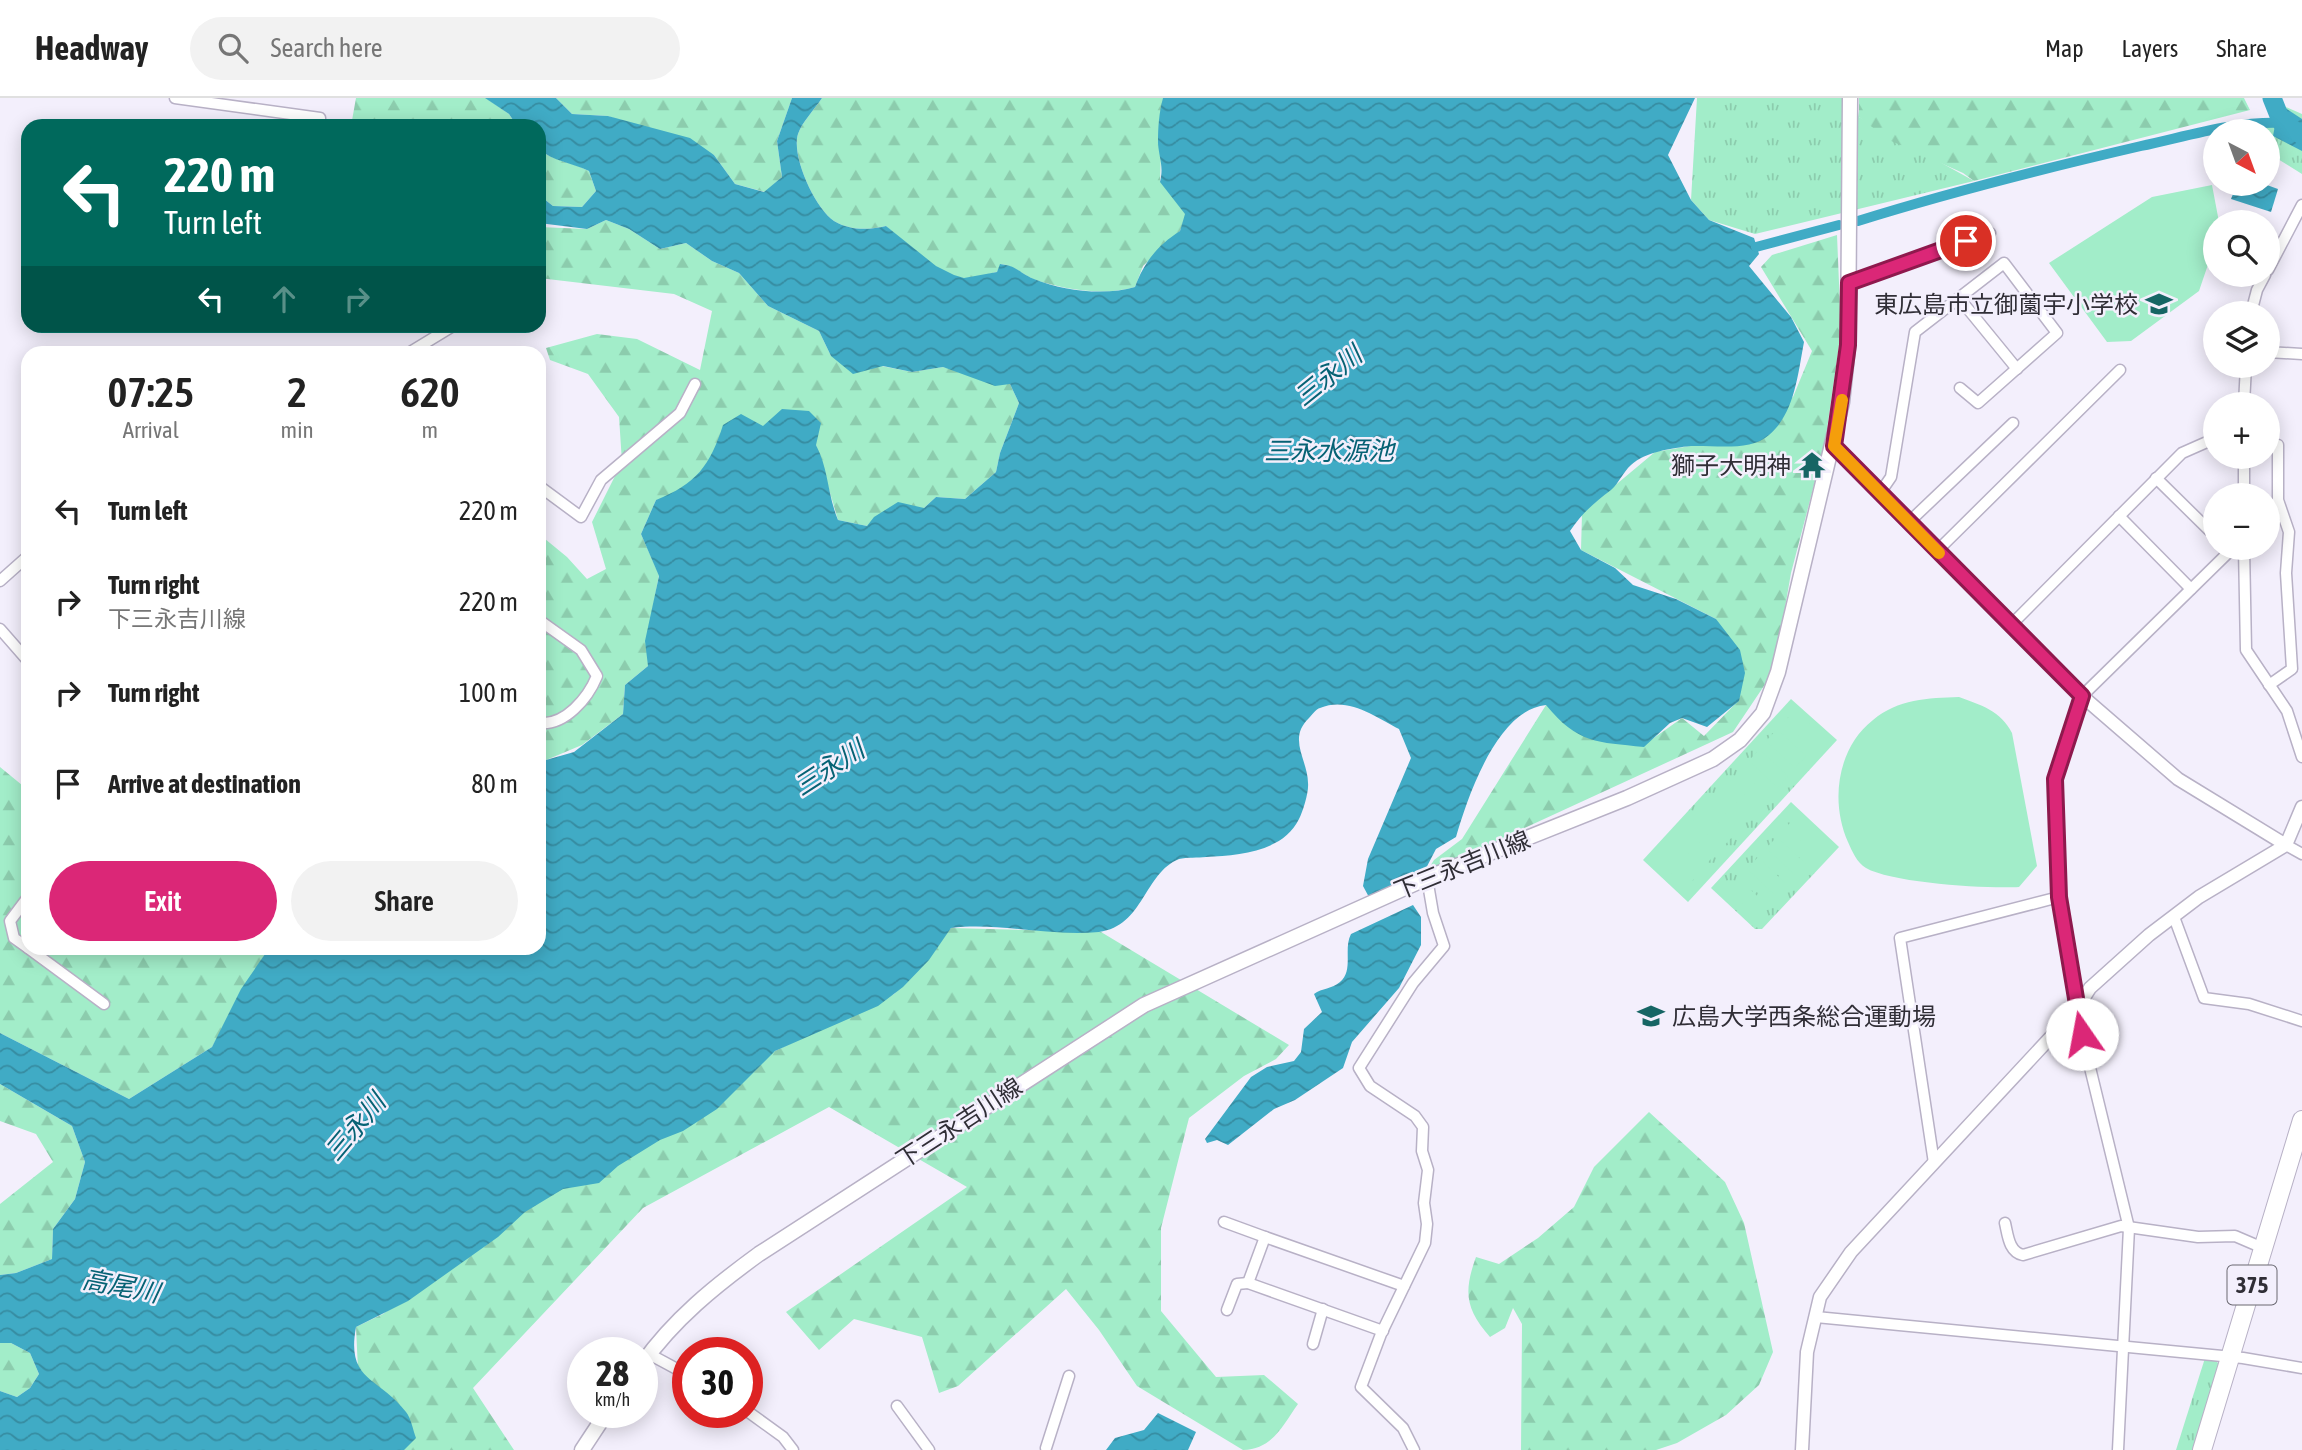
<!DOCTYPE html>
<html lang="en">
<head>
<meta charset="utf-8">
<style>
  body { margin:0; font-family:"Asap Condensed","Noto Sans JP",sans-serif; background:#f2f2f2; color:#222; height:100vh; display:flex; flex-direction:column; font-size:26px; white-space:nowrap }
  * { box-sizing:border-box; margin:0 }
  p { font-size:23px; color:#767676 }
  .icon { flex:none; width:38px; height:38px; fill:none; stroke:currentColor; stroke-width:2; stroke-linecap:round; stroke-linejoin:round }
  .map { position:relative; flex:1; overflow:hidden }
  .side { position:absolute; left:21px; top:248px; width:525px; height:609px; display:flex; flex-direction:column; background:#fff; border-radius:21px; box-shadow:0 4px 18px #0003 }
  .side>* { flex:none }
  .banner { position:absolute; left:21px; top:21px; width:525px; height:214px; border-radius:21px; box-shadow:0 4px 18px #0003; background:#00695c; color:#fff; overflow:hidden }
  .needle { width:46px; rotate:139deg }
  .buttons { position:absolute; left:2203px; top:21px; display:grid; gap:14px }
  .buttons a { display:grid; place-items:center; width:77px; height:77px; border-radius:50%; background:#fff; box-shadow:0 4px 18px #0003; font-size:35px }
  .speed { position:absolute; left:567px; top:1239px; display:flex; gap:14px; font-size:35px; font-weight:700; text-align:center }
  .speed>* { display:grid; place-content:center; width:91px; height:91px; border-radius:50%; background:#fff; box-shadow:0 4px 18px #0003; line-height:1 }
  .speed small { font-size:18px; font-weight:400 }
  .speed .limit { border:10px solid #d22; background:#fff; color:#111 }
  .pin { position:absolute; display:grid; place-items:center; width:60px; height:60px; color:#fff; margin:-30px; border:4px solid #fff; border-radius:50%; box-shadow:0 2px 7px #0007 }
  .me { position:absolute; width:77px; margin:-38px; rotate:348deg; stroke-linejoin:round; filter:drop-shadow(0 0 5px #0008) }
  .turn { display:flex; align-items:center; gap:24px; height:147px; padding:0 28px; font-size:32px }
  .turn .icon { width:91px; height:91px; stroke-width:2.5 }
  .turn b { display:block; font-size:49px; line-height:60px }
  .lanes { display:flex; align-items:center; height:66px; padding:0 28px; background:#0003; justify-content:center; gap:35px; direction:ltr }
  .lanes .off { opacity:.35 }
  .eta { display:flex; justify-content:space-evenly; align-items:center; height:119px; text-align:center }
  .eta b { font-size:42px; font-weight:600; line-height:49px }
  .button { display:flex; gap:14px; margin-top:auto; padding:14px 28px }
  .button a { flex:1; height:80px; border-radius:42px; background:#db2777; color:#fff; font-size:28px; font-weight:600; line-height:80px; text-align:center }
  .button a+a { background:#f2f2f2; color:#222 }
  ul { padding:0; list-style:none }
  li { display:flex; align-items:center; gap:21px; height:91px; padding:0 28px }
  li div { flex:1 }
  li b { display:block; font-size:26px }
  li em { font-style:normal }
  header { display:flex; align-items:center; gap:42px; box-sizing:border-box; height:98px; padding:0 35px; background:#fff; border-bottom:2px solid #e0e0e0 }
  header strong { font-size:33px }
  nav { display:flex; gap:38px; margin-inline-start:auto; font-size:24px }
  .search { width:490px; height:63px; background:#f2f2f2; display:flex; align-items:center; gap:18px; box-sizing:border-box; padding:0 24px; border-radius:38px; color:#767676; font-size:26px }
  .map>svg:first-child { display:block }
  .grass { fill:url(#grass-tufts) }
  .forest { fill:url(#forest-firs) }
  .garden { fill:#a2edc9 }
  .water { fill:url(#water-waves) }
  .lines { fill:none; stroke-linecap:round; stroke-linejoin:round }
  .canal { stroke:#40abc5; stroke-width:10 }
  .river { stroke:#40abc5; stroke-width:19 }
  .minor-casing { stroke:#b8b1c6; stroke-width:13 }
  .tertiary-casing { stroke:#b8b1c6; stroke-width:15 }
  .secondary-casing { stroke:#b8b1c6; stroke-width:17 }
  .trunk-casing { stroke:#b8b1c6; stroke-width:20 }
  .minor { stroke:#fff; stroke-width:10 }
  .tertiary { stroke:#fff; stroke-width:12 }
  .secondary { stroke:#fff; stroke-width:14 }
  .trunk { stroke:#fff; stroke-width:18 }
  .route-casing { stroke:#8e194d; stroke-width:18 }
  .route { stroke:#db2777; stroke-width:12 }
  .slow { stroke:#f59e0b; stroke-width:12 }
  .labels { text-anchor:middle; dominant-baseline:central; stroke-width:5; stroke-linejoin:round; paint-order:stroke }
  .shield { fill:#f3effc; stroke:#6a6871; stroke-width:2 }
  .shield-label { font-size:23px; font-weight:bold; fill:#302e36 }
  .poi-label { font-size:24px; fill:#302e36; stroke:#f3effc; text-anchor:end }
  .street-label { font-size:24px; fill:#302e36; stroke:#f3effc }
  .water-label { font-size:26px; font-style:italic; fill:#066274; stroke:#f3effc }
</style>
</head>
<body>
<header>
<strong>Headway</strong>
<div class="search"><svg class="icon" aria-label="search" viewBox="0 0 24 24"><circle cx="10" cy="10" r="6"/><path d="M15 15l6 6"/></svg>Search here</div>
<nav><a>Map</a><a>Layers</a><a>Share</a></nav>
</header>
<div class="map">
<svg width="2302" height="1352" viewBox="0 0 2302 1352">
  <defs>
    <pattern id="grass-tufts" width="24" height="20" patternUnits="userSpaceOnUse" patternTransform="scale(1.75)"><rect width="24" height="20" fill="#a2edc9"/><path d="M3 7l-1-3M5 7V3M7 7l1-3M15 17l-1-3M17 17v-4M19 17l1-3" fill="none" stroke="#8cccad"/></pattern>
    <pattern id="forest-firs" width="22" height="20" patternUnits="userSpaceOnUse" patternTransform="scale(1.75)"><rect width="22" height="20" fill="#a2edc9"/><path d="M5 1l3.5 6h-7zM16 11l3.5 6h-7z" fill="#8cccad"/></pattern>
    <pattern id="water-waves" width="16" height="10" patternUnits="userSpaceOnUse" patternTransform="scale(1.75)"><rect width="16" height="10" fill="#40abc5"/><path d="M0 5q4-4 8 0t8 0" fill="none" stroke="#368ca1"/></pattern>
  </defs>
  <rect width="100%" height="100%" fill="#f3effc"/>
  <g class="grass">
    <path d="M1697 0H1856L1859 19 1974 83 1755 136 1709 122 1691 102Z"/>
    <path d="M2279 6 2302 16V76L2268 55V33H2265Z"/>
    <path d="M1791 601 1837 642 1688 804 1643 762Z"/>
    <path d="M1791 704 1839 749 1762 831H1755L1711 790Z"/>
    <path d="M2205 1260 2215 1262 2221 1268 2195 1352H2176Z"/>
  </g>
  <g class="forest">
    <path d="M356 0H486L509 16 517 28H312H351Z"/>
    <path d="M556 0H792L777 43 782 79 765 94 735 86 714 57 608 18 572 16Z"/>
    <path d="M822 0H1163L1160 83 1186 116 1180 133 1143 168 1135 189C1105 198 1066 192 1036 182 1022 177 1016 168 1001 166L997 174C987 176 974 181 964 180 942 179 902 143 886 128 869 132 851 133 834 123 815 110 791 58 798 36 802 24 815 11 822 0Z"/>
    <path d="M1859 0H2244L2250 12 1974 83 1963 75 1889 42 1859 19Z"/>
    <path d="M539 51C552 63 573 64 589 73L596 93 582 109 553 108 539 97Z"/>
    <path d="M606 122 629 131 660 151 686 145 712 163 739 175 768 208 819 233 831 258 912 274 943 269 1010 286 1019 305 1000 355 996 374 965 401 936 399 924 410 867 428 838 422 816 347 687 399 656 402 641 436 659 477 648 535V568L625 587 623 616 582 647 539 665V436L567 459 587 481 606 471 592 424 622 364 619 319 588 276 550 262 546 250 597 236 637 241 700 272 712 213 674 196 539 180V129L587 131Z"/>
    <path d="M1837 137 1841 233 1825 345 1791 475 1774 573 1733 634 1425 776 1434 762 1462 741 1546 607 1651 642 1682 620 1704 638 1738 603 1716 521 1581 452 1582 415 1655 354 1690 348 1793 299 1812 253 1761 169 1772 157Z"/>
    <path d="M0 669 28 692V850L273 851 265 856 212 949 129 1001 0 935Z"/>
    <path d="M951 830 1101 834 1289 947 1276 961 1244 978 1189 1020 1161 1130V1213L1216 1279 1264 1277 1298 1306C1283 1327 1272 1352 1243 1352L1137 1288 1099 1232 1066 1191 958 1288 939 1295 922 1239 854 1221 819 1252 786 1214 967 1089 829 1009 643 1110 473 1290 514 1352H402L358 1272 356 1229 383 1216 580 1065 775 953 894 896Z"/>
    <path d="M0 986 72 1028 85 1064 75 1101 53 1131 52 1161 16 1175 0 1177V1106L53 1064 36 1036 0 1023Z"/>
    <path d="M1649 1014 1725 1084 1744 1125 1773 1254 1759 1287 1726 1317 1677 1345 1656 1352H1521L1522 1226 1513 1210 1505 1230 1490 1239C1466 1211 1463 1195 1476 1159L1499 1166 1538 1140 1574 1109 1594 1069Z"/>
    <path d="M0 1245H11L30 1255 39 1276 30 1290 17 1299 0 1293Z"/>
  </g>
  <g class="garden">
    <path d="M2212 87 2219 124H2216L2215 146 2199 193 2131 243 2107 244 2049 165 2152 99Z"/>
    <path d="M1959 599C1981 607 2001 613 2012 635L2037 768 2019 789C1987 791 1892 785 1866 770 1857 765 1852 753 1848 744 1830 704 1837 650 1873 622 1898 601 1928 600 1959 599Z"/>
    <path d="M1795 612 1824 639 1813 651 1784 624Z"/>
    <path d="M1777 631 1806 658 1795 670 1766 643Z"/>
    <path d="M1759 651 1788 678 1778 690 1749 663Z"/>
    <path d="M1740 672 1769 699 1759 710 1730 683Z"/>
    <path d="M1722 691 1751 718 1740 729 1711 702Z"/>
    <path d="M1704 711 1733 738 1722 750 1693 723Z"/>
    <path d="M1797 718 1826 745 1815 756 1786 729Z"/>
    <path d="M1685 731 1714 758 1703 769 1674 742Z"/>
    <path d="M1777 739 1806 766 1795 777 1766 750Z"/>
    <path d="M1668 750 1697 778 1686 789 1657 762Z"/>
    <path d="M1758 759 1787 787 1776 798 1747 771Z"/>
    <path d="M1739 781 1768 808 1757 819 1728 792Z"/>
  </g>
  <g class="water">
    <path d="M485 0H556L572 16 608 18 690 40 714 57 735 86 764 94 782 79 777 43 792 0H822C815 11 802 24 798 36 791 58 815 110 834 123 851 133 869 132 886 128L936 168 954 177 964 180 997 174 1000 166C1018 168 1019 175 1034 181 1063 193 1106 198 1135 189 1144 164 1158 147 1180 133L1185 116 1160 84C1164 68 1159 60 1158 45 1158 29 1159 15 1163 0H1695L1668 57 1691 102 1709 122 1754 140 1759 156 1749 168 1791 219 1804 244C1798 275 1795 315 1769 337 1750 354 1714 347 1691 348 1672 350 1645 354 1631 367 1623 374 1619 385 1611 392 1594 405 1582 415 1570 433L1581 452 1615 470 1633 487 1676 501 1716 521 1740 552 1745 575 1739 603 1707 629 1682 620 1670 625 1644 649C1597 644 1578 646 1546 607 1497 612 1468 698 1456 739L1436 751 1422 778 1370 801 1363 788 1368 761 1411 660 1399 631C1376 619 1348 598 1320 610 1316 611 1312 617 1309 620 1287 641 1308 662 1308 685 1309 694 1303 713 1299 721 1283 754 1239 757 1206 759 1198 760 1187 759 1179 761 1144 775 1144 828 1099 834 1050 839 999 824 951 830L929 862 903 889 878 908 775 953 717 1011 683 1033 660 1042 618 1068 599 1085 563 1091 525 1114 498 1139 408 1203 356 1229C346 1284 378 1278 406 1314 411 1320 413 1332 416 1340L404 1352H0V1293L17 1299 30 1290 39 1276 30 1255 11 1245H0V1177L16 1175 52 1161 53 1131 75 1101 85 1064 72 1028 0 986V935L129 1001 212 949 241 891 265 856 276 851 539 850V664L574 654 623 616 625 587 648 568 645 543 659 478 641 436 656 402C696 386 710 368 723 327L741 316 763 328 782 311 809 313 821 325 816 347C829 372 827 395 838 422L867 428 874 419 898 404 924 410 936 399 965 401 996 374 1000 355 1019 305 1010 286 995 288 943 269 912 274 883 268 853 276 831 258 819 233 768 208 739 175 712 163 686 145 660 151 629 131 606 122 587 131 539 125V97L553 108 582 109 596 93 589 73C573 65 552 63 539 51V28H517L509 16Z"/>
    <path d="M2279 6 2302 21V53L2273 38Z"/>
    <path d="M2237 86H2264L2278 91 2271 114 2231 101Z"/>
    <path d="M1413 807 1421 819V847L1399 890 1352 944 1343 970 1295 1002 1274 1011 1228 1047 1217 1042 1207 1045 1205 1041 1251 979 1267 969 1294 963 1301 954 1304 931 1322 914 1314 896C1322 890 1332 891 1340 884 1354 872 1343 851 1351 836Z"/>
    <path d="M1158 1315 1196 1334 1188 1352H1106L1115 1340 1144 1332Z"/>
  </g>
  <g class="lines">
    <g class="canal">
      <path d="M1858 123C1951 94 2046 70 2141 48 2188 38 2234 23 2282 25"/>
      <path d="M1756 149 1839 127"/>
    </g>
    <path class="river" d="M2272 0 2282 25 2302 37"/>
    <defs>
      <g id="minor">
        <path d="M175 0 320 20"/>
        <path d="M2268 172 2302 107"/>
        <path d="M1849 185 1990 135"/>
        <path d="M1959 200 2017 271"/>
        <path d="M2251 215 2257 192 2265 177"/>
        <path d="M2268 254 2302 256"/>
        <path d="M407 256 453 228"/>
        <path d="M2244 306 2246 268"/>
        <path d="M2268 346 2278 347V402L2289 434 2286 475 2292 571 2269 587"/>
        <path d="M2244 359V397"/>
        <path d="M2156 380 2216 439"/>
        <path d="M539 388 581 419 601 382 680 315 695 286"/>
        <path d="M1880 395 1891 379 1915 234 2004 165 2057 235 1978 305 1960 290"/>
        <path d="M2119 418 2191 491"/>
        <path d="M1909 424 2013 325"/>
        <path d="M2244 450 2246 552 2287 613 2302 659"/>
        <path d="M1937 453 2120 272"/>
        <path d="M0 483 28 458"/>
        <path d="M539 522 581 552 597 578C588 600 565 628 539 625"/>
        <path d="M2010 528 2182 355 2216 340"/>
        <path d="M0 531 28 563"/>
        <path d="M2286 747 2302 756"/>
        <path d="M28 799 10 823 14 840 28 850"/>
        <path d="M2174 819 2204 900 2249 906 2302 923"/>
        <path d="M28 850 104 906"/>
        <path d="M1934 1065 1900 840 2059 799"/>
        <path d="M1224 1124 1265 1139"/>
        <path d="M2005 1125C2008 1138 2009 1154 2023 1157L2121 1128 2198 1139 2235 1138 2263 1150"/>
        <path d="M1227 1212 1237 1186 1248 1185"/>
        <path d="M1816 1219 2243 1260 2302 1270"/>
        <path d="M1383 1233 1248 1185 1265 1139 1404 1188"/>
        <path d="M1313 1246 1323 1211"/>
        <path d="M649 1256 688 1277"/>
        <path d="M897 1308 929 1352"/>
        <path d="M747 1313 783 1339 793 1352"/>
        <path d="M1046 1350 1069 1278"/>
        <path d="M1414 1352 1403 1330 1361 1289 1381 1236 1425 1145 1427 1126 1424 1105 1428 1072 1422 1053 1423 1029 1415 1018 1370 988 1359 970 1413 885 1444 848 1433 815 1427 780"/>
        <path d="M2118 1352 2129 1130 2076 912 2059 799 2055 681 2082 598 2233 450"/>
      </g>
      <g id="tertiary">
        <path d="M1834 348 2082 598 2178 681 2286 747"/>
        <path d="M1802 1352 1807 1254 1820 1199 1851 1154 2076 912 2090 890 2149 837 2199 799 2286 747 2302 709"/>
      </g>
      <g id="secondary">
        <path d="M642 1266C674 1221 715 1188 759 1156L1144 907 1427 780 1627 700 1713 661 1740 642 1763 615 1778 574 1842 304 1848 248 1850 0"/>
        <path d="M582 1352 607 1314"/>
      </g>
      <path id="trunk" d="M2202 1352 2302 1022"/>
    </defs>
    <use href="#minor" class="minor-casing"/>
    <use href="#tertiary" class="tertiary-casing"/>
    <use href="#secondary" class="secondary-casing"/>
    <use href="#trunk" class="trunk-casing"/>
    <use href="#minor" class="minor"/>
    <use href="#tertiary" class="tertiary"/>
    <use href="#secondary" class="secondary"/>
    <use href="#trunk" class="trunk"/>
  </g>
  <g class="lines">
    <defs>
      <path id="route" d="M1966 143 1849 185 1848 247 1834 348 2082 598 2055 681 2059 799 2082 936"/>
    </defs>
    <use href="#route" class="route-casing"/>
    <use href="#route" class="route"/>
    <path class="slow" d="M1842 302 1834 348 1939 455"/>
  </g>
  <defs>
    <symbol id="school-bare" viewBox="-9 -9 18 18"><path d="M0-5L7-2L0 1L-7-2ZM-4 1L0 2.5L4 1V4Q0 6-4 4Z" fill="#166564" stroke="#f3effc" stroke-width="2.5" paint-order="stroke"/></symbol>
    <symbol id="temple-bare" viewBox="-9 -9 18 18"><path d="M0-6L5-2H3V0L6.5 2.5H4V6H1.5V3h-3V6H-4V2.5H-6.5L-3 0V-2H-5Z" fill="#166564" stroke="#f3effc" stroke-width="2.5" paint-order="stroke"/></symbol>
    <symbol id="university-bare" viewBox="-9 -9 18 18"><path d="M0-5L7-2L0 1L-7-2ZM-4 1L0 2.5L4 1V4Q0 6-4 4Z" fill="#166564" stroke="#f3effc" stroke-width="2.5" paint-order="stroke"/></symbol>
  </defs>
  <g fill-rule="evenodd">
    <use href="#school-bare" x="2140" y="187" width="38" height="38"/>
    <use href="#temple-bare" x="1793" y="348" width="38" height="38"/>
    <use href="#university-bare" x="1632" y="899" width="38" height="38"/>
  </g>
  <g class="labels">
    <rect class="shield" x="2227.5" y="1167.5" width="49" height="39" rx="5"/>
    <g class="shield-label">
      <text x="2252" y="1187">375</text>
    </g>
    <g class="poi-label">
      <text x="2138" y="206">東広島市立御薗宇小学校</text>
      <text x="1791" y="367">獅子大明神</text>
      <text x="1672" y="918" text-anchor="start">広島大学西条総合運動場</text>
    </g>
    <g class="street-label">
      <text transform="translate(1462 767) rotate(-22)">下三永吉川線</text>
      <text transform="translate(959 1025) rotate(-33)">下三永吉川線</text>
    </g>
    <g class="water-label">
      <text transform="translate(1328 278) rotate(-39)">三永川</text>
      <text x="1329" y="353">三永水源池</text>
      <text transform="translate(829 670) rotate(-33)">三永川</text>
      <text transform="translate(355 1029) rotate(-50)">三永川</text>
      <text transform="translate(121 1188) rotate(11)">高尾川</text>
    </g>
  </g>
</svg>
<div class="buttons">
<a><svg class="needle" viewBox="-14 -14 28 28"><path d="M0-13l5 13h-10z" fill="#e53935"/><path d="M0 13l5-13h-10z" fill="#767676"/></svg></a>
<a><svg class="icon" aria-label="search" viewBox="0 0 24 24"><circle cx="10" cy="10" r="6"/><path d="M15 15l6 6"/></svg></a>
<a><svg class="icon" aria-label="layers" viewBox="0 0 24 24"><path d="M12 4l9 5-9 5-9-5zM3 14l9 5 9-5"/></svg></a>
<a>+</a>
<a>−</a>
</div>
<div class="speed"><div>28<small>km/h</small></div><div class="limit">30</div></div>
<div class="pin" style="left:1966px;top:143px;background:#d93025"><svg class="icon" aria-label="arrive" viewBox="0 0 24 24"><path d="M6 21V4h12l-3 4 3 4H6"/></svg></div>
<svg class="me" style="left:2082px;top:936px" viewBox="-20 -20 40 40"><circle r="19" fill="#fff"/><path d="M0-13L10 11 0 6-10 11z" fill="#db2777"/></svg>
<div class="banner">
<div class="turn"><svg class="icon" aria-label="left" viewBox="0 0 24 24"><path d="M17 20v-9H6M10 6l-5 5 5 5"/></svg><div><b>220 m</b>Turn left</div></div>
<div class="lanes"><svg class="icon" aria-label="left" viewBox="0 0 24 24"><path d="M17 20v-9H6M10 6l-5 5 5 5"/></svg><svg class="icon off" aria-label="ahead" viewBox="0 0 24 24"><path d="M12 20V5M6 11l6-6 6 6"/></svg><svg class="icon off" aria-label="right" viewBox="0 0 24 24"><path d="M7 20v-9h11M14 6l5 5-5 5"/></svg></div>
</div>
<section class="side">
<div class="eta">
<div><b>07:25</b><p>Arrival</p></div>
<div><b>2</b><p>min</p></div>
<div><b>620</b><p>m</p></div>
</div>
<ul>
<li><svg class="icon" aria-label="left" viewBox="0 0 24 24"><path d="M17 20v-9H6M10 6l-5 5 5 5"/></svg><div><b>Turn left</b></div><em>220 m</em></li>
<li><svg class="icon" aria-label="right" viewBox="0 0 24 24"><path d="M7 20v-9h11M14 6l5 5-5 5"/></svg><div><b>Turn right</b><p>下三永吉川線</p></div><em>220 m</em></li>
<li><svg class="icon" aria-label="right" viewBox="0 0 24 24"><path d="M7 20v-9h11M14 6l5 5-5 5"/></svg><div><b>Turn right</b></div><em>100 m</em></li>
<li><svg class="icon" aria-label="arrive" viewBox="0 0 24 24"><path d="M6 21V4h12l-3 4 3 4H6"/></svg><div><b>Arrive at destination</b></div><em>80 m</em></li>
</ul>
<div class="button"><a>Exit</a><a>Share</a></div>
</section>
</div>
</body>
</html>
